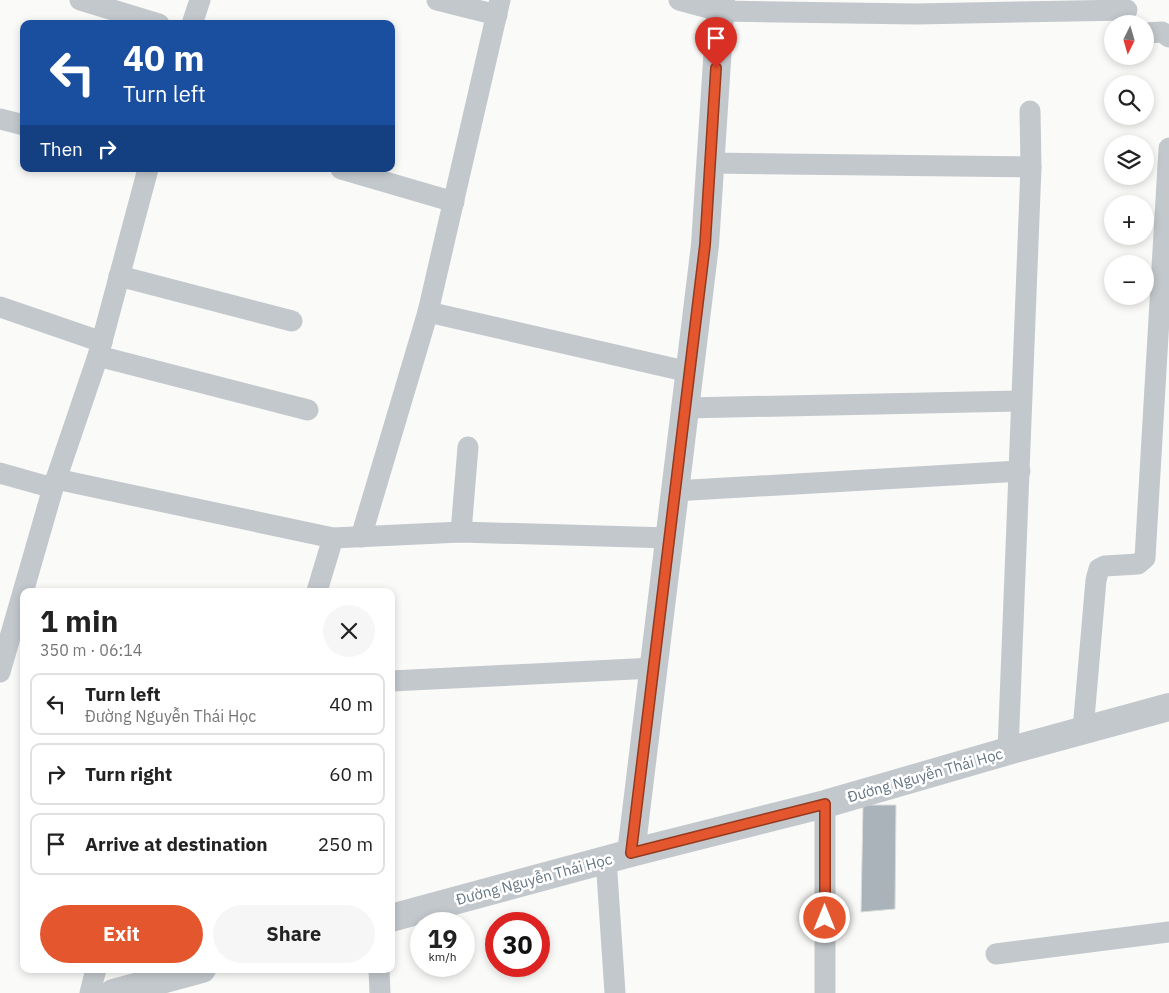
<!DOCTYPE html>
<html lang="en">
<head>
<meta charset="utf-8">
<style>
  body { margin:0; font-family:"IBM Plex Sans",sans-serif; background:#f6f6f6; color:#222; height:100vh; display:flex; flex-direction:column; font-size:19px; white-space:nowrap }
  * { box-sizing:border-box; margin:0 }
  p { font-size:16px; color:#767676 }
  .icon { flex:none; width:28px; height:28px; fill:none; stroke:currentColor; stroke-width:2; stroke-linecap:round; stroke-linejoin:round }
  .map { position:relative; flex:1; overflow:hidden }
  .panel { position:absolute; left:20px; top:588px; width:375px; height:385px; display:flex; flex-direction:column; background:#fff; border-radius:10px; box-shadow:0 2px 8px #0003 }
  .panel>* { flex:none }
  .hud { position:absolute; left:20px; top:20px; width:375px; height:152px; border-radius:10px; box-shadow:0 2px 8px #0003; background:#1a4fa0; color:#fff; overflow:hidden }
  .needle { width:32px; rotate:185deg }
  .tools { position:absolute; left:1104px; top:15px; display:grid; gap:10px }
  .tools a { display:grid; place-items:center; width:50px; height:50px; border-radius:50%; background:#fff; box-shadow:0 2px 8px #0003; font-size:25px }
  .speed { position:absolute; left:410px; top:912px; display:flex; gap:10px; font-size:25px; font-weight:700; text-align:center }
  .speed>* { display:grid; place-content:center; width:65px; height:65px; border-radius:50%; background:#fff; box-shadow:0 2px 8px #0003; line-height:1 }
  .speed small { font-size:12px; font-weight:400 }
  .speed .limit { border:8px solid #d22; background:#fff; color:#111 }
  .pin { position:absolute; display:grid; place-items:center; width:42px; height:42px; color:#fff; margin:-51px -21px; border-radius:50% 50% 50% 0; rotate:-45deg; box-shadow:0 0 5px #0007 }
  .pin .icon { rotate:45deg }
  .me { position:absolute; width:55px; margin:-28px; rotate:0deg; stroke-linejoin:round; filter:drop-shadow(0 0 4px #0008) }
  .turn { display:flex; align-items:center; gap:18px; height:105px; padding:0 20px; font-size:22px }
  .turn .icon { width:65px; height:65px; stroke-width:2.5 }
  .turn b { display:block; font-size:35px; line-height:42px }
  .then { display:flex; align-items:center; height:48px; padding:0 20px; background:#0003; gap:10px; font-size:19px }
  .round { display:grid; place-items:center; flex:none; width:52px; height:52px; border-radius:26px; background:#f6f6f6 }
  .headline { display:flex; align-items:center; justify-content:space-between; height:85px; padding:0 20px }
  h1 { font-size:30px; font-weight:700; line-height:38px }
  .cta { display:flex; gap:10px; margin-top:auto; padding:10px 20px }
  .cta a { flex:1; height:58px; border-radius:30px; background:#e4572e; color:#fff; font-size:20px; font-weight:700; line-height:58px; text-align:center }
  .cta a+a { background:#f6f6f6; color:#222 }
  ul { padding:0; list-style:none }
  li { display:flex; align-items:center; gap:15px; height:62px; margin:0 10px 8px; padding:0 10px; border:2px solid #e0e0e0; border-radius:10px }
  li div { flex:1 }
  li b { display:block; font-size:19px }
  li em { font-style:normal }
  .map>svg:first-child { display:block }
  .building { fill:#aab3b9; stroke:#dcdcda }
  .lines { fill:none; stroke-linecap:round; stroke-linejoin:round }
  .minor { stroke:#c3c8cc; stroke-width:21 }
  .tertiary { stroke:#c3c8cc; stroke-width:28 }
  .route-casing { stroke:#94391e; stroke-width:12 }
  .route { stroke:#e4572e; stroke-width:9 }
  .labels { text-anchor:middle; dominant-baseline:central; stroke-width:5; stroke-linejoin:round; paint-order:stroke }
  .street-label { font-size:15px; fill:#657683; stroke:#fff }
</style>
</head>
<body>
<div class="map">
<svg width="1169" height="993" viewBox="0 0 1169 993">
  <rect width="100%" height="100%" fill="#fafaf8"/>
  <path class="building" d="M863 805H896L895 909 861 912Z"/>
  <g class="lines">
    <g class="minor">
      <path d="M80 0 159 24"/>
      <path d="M437 0 497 15"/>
      <path d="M500 0 428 312 689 372"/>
      <path d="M679 0 720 11 916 14 1127 10"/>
      <path d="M192 24 200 0"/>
      <path d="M1145 33 1162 32 1169 37"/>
      <path d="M0 119 24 125"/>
      <path d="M711 163 1031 167"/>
      <path d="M341 169 454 202"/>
      <path d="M119 276 292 321"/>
      <path d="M0 307 102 342"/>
      <path d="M98 356 308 410"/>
      <path d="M685 408 1021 401"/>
      <path d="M0 473 53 488"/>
      <path d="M56 479 333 538 461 532 669 538"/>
      <path d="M674 491 1020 471"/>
      <path d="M461 532 468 447"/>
      <path d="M361 537 428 312"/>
      <path d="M317 591 333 538"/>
      <path d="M0 672 53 488 98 356 148 169"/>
      <path d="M391 681 654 668"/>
      <path d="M1083 730 1096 580 1099 569 1105 566 1138 564 1145 558 1169 148"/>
      <path d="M1008 751 1031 167 1030 111"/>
      <path d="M825 804V993"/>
      <path d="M606 859 615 993"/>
      <path d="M996 954 1169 932"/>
      <path d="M379 969 380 993"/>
      <path d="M90 993 96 969"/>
    </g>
    <g class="tertiary">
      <path d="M631 853 705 245 721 0"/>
      <path d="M391 918 631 853 825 804 1008 751 1169 707"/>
      <path d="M113 993 202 969"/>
    </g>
  </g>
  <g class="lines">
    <defs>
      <path id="route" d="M716 68 705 245 631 853 825 804V918"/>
    </defs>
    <use href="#route" class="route-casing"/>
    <use href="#route" class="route"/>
  </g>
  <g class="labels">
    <g class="street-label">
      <text transform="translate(925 775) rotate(-16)">Đường Nguyễn Thái Học</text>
      <text transform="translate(534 879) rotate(-15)">Đường Nguyễn Thái Học</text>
    </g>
  </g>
</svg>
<div class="tools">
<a><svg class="needle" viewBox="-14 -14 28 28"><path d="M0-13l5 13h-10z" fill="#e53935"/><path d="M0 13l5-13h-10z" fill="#767676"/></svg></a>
<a><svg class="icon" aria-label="search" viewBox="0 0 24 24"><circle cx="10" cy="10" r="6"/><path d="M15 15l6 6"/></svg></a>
<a><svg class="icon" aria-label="layers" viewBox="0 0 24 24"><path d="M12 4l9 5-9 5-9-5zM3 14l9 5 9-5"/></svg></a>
<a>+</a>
<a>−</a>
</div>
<div class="speed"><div>19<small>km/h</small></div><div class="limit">30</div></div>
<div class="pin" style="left:716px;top:68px;background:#d93025"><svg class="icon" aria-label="arrive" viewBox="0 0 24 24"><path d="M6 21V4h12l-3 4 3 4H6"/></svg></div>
<svg class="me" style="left:825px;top:918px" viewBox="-20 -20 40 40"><circle r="17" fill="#e4572e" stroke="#fff" stroke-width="3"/><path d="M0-11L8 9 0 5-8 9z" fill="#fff"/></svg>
<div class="hud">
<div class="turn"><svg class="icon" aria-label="left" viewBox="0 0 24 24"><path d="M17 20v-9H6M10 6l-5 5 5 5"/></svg><div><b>40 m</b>Turn left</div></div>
<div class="then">Then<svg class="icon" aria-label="right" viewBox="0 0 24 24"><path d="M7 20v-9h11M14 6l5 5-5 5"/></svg></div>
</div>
<section class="panel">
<div class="headline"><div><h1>1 min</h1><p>350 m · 06:14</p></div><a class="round"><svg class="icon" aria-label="close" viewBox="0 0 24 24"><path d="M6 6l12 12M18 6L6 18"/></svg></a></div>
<ul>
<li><svg class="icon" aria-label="left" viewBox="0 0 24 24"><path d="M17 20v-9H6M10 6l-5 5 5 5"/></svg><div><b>Turn left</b><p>Đường Nguyễn Thái Học</p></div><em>40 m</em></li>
<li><svg class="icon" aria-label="right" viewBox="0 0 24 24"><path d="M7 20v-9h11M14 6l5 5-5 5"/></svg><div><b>Turn right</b></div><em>60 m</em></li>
<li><svg class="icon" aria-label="arrive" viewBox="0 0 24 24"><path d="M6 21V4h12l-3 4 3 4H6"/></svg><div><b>Arrive at destination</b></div><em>250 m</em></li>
</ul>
<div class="cta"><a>Exit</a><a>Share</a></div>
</section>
</div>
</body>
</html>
